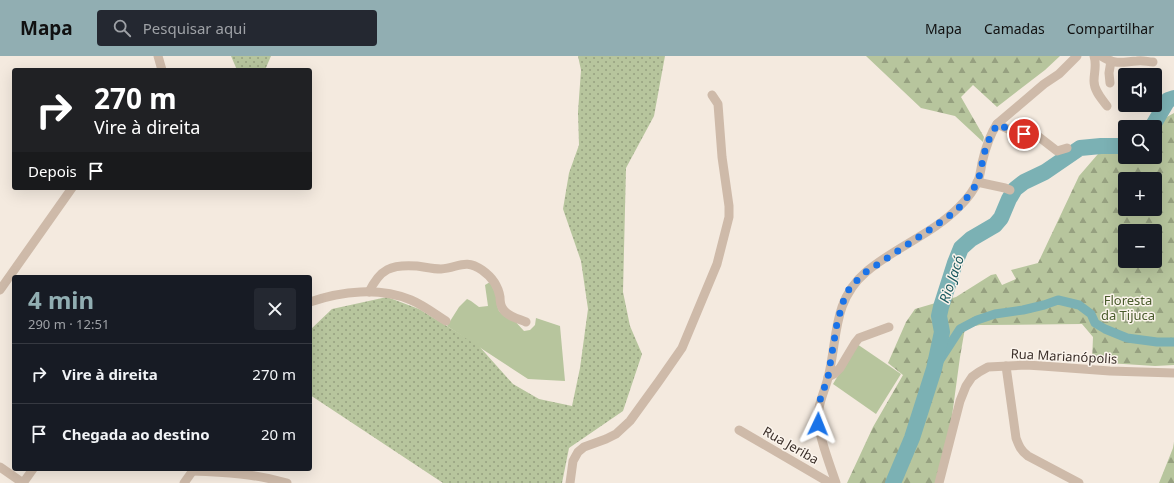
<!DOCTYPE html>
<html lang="pt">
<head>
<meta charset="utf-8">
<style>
  body { margin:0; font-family:"Noto Sans",sans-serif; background:#242831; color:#f1f3f6; height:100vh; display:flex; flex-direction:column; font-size:15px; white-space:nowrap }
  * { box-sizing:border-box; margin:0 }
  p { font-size:13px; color:#9ea1a6 }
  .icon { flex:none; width:22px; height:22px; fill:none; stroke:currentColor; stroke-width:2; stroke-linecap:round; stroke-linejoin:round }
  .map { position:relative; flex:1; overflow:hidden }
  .sheet { position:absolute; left:12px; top:219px; width:300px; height:196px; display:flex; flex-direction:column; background:#171b24; border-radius:4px; box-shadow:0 4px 16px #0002 }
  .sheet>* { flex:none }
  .banner { position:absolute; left:12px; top:12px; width:300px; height:122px; border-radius:4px; box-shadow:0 4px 16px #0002; background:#202124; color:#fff; overflow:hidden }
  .fabs { position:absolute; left:1118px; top:12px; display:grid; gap:8px }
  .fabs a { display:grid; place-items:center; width:44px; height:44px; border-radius:4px; background:#171b24; box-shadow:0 4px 16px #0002; font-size:20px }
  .pin { position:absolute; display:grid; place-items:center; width:34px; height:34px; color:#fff; margin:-17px; border:2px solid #fff; border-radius:50%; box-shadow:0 1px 4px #0007 }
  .me { position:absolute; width:44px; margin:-22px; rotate:2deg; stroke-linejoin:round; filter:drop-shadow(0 0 3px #0008) }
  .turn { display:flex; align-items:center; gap:14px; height:84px; padding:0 16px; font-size:18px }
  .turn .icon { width:52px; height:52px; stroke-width:2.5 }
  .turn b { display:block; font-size:28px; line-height:34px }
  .then { display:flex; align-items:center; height:38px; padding:0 16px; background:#0003; gap:8px; font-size:15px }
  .round { display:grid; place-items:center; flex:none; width:42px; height:42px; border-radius:4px; background:#242831 }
  .summary { display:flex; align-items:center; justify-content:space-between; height:68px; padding:0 16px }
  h1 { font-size:24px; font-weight:700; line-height:30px; color:#91aeb2 }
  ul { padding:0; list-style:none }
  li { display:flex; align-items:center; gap:12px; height:60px; padding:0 16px; border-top:1px solid #363941 }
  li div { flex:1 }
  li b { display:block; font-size:15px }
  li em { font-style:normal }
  header { display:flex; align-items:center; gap:24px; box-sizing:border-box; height:56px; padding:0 20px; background:#91aeb2; color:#111 }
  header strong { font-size:19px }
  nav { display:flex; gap:22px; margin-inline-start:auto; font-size:14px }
  .search { width:280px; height:36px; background:#242831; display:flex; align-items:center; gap:10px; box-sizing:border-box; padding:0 14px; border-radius:4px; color:#9ea1a6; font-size:15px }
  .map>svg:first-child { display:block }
  .grass { fill:url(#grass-dots) }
  .forest { fill:url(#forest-firs); fill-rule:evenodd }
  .pitch { fill:#b7c59d }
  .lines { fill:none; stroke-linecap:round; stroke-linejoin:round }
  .canal { stroke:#7bb1b4; stroke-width:9 }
  .river { stroke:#7bb1b4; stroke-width:16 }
  .minor { stroke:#cebaa9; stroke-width:9 }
  .route { stroke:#1a73e8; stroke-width:7; stroke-dasharray:0 12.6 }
  .labels { text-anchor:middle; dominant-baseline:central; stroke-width:3; stroke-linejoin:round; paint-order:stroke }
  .park-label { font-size:13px; fill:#495b2b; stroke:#fbf4ec }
  .street-label { font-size:13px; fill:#3b2f29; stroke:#fbf4ec }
  .water-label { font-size:14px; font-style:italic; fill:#1c5a5f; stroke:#fbf4ec }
</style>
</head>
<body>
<header>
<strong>Mapa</strong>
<div class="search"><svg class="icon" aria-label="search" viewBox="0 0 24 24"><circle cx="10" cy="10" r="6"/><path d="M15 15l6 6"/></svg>Pesquisar aqui</div>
<nav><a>Mapa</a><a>Camadas</a><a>Compartilhar</a></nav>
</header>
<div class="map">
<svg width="1174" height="427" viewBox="0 0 1174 427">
  <defs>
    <pattern id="grass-dots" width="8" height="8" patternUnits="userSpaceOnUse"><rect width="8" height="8" fill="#b7c59d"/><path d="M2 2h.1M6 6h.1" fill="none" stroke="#96a080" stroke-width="1.8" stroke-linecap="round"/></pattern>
    <pattern id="forest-firs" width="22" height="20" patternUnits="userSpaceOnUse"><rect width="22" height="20" fill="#b7c59d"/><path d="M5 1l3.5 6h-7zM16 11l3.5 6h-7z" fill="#96a080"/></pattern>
  </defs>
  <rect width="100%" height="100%" fill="#f4eadf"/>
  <g class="grass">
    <path d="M231 0H271L265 14H237Z"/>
    <path d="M578 0H665L654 60 626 112 623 236 630 270 642 298 623 355 569 392 562 427H443L310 339V274L332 253 387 241 419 253 478 289 513 328 539 343 572 350 580 312 588 253 581 205 563 153 569 117 579 89 578 56 581 14Z"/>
  </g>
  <g class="forest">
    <path d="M866 0H1060L1045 14 997 51 973 29 961 41 984 81 983 86 955 60 921 52Z"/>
    <path d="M1174 57V309L1155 310 1092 306 1093 281 1082 268 980 269 965 272 960 301 949 382 937 427H847L873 371 903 319 888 307 906 266 915 253 956 241 991 219 996 218 1002 229 1016 223 1011 214 1038 207 1079 120 1098 98 1125 91V101H1155V71H1154L1165 62ZM1125 123H1155V153H1125ZM1125 175H1155V205H1125Z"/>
    <path d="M1174 386V427H1159L1173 392Z"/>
  </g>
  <g class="pitch">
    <path d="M490 226 497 241V249L499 255 504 260 513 263 524 275 530 274 535 269 536 262 560 270 565 325 528 323 447 270 459 251 467 243 471 245 479 251 488 250 485 229Z"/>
    <path d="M857 288 901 318 876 358 833 328Z"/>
  </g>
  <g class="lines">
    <path class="canal" d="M934 313 960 273 977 264 995 258 1023 254 1044 249 1058 244 1079 249 1091 258 1095 267 1105 273 1127 282 1157 286H1174"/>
    <g class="river">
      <path d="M1152 71 1168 44 1174 42"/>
      <path d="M893 427 912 382 934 313 942 276 939 260 941 251 955 207 961 192 971 183 995 169 1001 162 1009 143 1015 133 1024 126 1045 116 1080 92 1101 90H1125"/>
    </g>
    <g class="minor">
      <path d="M158 0 162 14"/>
      <path d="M1094 0C1097 9 1094 16 1094 25 1094 35 1102 43 1107 50"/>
      <path d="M1101 0C1115 9 1121 6 1137 5 1143 4 1148 6 1153 6"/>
      <path d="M1110 27 1109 17 1111 5"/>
      <path d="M997 68 1014 76 1039 81 1057 95 1067 92"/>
      <path d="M977 126 1005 132 1010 134"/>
      <path d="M0 234 72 132"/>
      <path d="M369 236C380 213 391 208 417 210 425 211 433 213 441 213 458 212 465 202 482 214 492 221 498 229 500 241 500 245 500 249 503 253 507 260 519 263 526 266"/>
      <path d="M310 246C342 235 379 231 411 244 423 249 435 258 446 265"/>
      <path d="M1006 310 1016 382C1019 390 1021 395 1028 400L1079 427"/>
      <path d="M828 321 834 318 840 312 855 287 859 282 889 271"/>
      <path d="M739 374 830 427"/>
      <path d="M0 411 23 427"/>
      <path d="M192 415C225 416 256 418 287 427"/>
      <path d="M23 427 33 413"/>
      <path d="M184 427 194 413"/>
      <path d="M570 427 573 405 578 396 584 391 606 383 616 378 630 365 659 325 682 292 717 208 729 161V150L722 101 718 48 712 39"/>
      <path d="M836 427C830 409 820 384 818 366 817 350 824 337 828 322 838 283 832 245 866 216 895 191 933 178 960 150 967 143 974 134 978 125 980 120 981 113 982 107 985 94 989 80 997 68L1044 28 1059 18 1077 0"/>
      <path d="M939 427 960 345 966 330 972 321 979 316 988 311 1026 309 1042 310 1110 315 1174 317"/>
    </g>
  </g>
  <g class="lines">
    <path class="route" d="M818 368 819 347 828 321 837 267 844 243 848 235 852 229 866 216 928 175 949 160 961 150 978 126 986 90 993 75 998 68 1014 76 1024 78"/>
  </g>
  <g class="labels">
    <g class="park-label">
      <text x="1128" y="244">Floresta<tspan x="1128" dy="15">da Tijuca</tspan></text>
    </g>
    <g class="street-label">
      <text transform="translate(1064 300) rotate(3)">Rua Marianópolis</text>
      <text transform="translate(791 389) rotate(30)">Rua Jeriba</text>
    </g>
    <g class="water-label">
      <text transform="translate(951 223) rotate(-71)">Rio Jacó</text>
    </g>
  </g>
</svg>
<div class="fabs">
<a><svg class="icon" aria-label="sound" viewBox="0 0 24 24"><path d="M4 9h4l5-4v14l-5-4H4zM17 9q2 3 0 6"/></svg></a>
<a><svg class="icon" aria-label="search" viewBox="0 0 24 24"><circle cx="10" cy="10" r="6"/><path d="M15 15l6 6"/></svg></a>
<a>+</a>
<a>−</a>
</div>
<div class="pin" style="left:1024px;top:78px;background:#d93025"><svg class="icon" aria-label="arrive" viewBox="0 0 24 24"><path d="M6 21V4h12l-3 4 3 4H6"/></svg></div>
<svg class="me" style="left:818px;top:368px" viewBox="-20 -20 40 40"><path d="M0-17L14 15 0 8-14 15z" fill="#1a73e8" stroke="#fff" stroke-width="4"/></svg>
<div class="banner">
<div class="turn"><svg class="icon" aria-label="right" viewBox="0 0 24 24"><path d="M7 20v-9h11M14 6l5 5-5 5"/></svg><div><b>270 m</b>Vire à direita</div></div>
<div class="then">Depois<svg class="icon" aria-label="arrive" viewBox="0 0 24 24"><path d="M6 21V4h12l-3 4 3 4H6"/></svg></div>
</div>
<section class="sheet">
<div class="summary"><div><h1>4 min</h1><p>290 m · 12:51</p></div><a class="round"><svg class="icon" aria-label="close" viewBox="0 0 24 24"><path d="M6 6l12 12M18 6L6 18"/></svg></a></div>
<ul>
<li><svg class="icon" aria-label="right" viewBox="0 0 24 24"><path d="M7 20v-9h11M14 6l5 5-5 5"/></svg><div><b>Vire à direita</b></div><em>270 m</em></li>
<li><svg class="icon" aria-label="arrive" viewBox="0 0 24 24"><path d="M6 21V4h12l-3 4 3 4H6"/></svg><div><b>Chegada ao destino</b></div><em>20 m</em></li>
</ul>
</section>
</div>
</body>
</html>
